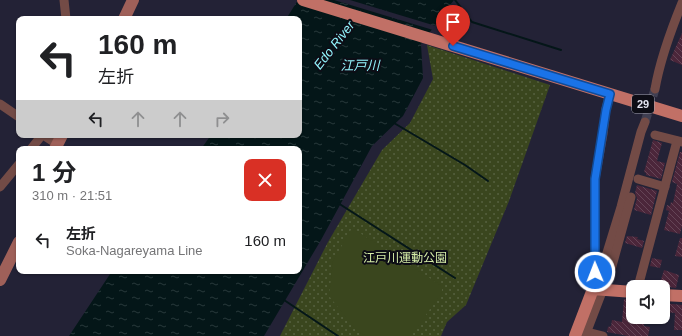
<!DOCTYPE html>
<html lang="ja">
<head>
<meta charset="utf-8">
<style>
  body { margin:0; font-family:Helvetica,"Noto Sans JP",sans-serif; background:#f2f2f2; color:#202124; height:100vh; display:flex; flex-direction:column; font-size:15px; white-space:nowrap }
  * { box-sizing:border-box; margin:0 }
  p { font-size:13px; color:#757577 }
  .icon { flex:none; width:22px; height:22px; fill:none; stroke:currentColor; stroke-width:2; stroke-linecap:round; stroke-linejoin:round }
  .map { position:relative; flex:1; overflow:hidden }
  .side { position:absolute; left:16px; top:146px; width:286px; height:128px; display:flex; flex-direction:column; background:#fff; border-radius:8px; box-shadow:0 1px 3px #0004 }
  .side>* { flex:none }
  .hud { position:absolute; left:16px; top:16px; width:286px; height:122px; border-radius:8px; box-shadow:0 1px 3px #0004; background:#fff; color:#202124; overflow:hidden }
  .fabs { position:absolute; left:626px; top:280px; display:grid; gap:8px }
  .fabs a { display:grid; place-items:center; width:44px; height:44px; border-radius:8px; background:#fff; box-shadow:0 1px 3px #0004; font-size:20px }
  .pin { position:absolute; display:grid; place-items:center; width:34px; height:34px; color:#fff; margin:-41px -17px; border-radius:50% 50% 50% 0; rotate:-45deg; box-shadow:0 0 4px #0007 }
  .pin .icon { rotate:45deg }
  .me { position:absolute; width:44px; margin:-22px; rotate:359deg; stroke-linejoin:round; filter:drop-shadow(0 0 3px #0008) }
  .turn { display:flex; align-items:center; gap:14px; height:84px; padding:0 16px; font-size:18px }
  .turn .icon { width:52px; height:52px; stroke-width:2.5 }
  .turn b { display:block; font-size:28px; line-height:34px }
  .lanes { display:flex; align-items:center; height:38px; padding:0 16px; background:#0003; justify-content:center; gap:20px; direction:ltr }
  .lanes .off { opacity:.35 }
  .round { display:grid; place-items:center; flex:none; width:42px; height:42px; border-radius:8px; background:#f2f2f2 }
  .overview { display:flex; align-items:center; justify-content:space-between; height:68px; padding:0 16px }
  h1 { font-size:24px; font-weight:700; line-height:30px }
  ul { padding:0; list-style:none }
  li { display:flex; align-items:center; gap:12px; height:52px; padding:0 16px }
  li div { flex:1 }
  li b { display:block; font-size:15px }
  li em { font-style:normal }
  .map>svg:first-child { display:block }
  .park { fill:url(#park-dots) }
  .pitch { fill:#3a461e }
  .water { fill:url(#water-ripples) }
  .pier { fill:#232236 }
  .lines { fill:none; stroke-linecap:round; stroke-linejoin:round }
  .stream { stroke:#041618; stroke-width:2 }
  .building { fill:url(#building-back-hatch) }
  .street-tunnel { stroke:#403f52; stroke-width:9; stroke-dasharray:9 4.5; stroke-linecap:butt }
  .street { stroke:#734b46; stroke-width:9 }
  .secondary { stroke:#9f6059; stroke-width:12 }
  .primary { stroke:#c17066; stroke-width:12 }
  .route-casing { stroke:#114b97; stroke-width:10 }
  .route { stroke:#1a73e8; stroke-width:7 }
  .labels { text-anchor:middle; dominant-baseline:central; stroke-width:4; stroke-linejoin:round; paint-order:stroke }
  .shield { fill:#0d0d16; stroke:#a4a4b0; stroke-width:1 }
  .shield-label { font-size:11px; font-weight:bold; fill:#e4e5f2 }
  .park-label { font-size:12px; fill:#d6eda8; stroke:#0d0d16 }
  .water-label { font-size:13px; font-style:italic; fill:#93f5fe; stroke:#0d0d16 }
</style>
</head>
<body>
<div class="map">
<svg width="682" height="336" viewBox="0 0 682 336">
  <defs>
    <pattern id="park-dots" width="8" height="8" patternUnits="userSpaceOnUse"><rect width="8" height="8" fill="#3a461e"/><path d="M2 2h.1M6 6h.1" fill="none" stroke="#56613f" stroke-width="1.8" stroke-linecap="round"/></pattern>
    <pattern id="water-ripples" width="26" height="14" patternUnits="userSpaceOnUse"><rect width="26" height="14" fill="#041618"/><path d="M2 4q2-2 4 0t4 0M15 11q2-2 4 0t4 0" fill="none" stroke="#28383a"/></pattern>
    <pattern id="building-back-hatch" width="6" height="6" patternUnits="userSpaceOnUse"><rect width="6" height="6" fill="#4b263a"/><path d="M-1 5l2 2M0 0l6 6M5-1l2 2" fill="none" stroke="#654557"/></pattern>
  </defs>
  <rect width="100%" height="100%" fill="#232236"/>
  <path class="park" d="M427 45 550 85 509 201 466 305 447 322 441 336H280L328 242 382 150 410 123 433 79Z"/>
  <path class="pitch" d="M352 228 442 286V292L411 336H366L357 331 329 296 333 261Z"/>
  <path class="water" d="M298 0H454L421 44 423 78 403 116 372 146 321 240 264 336H69L112 271H299V149H201L211 135H299V19H286Z"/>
  <path class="pier" d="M334 0H350L436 26 433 30Z"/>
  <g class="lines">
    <g class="stream">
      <path d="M455 0 472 22 561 50"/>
      <path d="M394 123 465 165 488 181"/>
      <path d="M338 203 455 278"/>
      <path d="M284 300 338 336"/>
    </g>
  </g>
  <g class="building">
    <path d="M682 33V65L670 60Z"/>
    <path d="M653 140 662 143 657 161 665 163 661 179 646 175V173L644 172Z"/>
    <path d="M680 152H682V226L680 234 664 230 669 211 666 210 667 205 670 206 671 202 673 203 677 184 672 182Z"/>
    <path d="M637 185 657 191 651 215 634 210 637 198 635 193Z"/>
    <path d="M627 236 638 237 637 239 644 241 642 248 625 243Z"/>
    <path d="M680 238H682V257L675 256Z"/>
    <path d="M652 258 662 260 660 268 650 266Z"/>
    <path d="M664 270 679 275 676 288 669 287V286L660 283Z"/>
    <path d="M624 299H633V317H645L644 326 650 327 648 336H628L607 332 608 327 611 326 612 320 622 322Z"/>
    <path d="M663 303 682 305V330H674L675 313 663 312Z"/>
  </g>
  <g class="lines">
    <path class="street-tunnel" d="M645 122 655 89"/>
    <g class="street">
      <path d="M64 0 66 19"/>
      <path d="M655 89C660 60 671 30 682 3"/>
      <path d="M0 104 19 117"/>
      <path d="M43 135 57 144"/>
      <path d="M655 135 682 142"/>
      <path d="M31 149 42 135"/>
      <path d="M638 179 665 187"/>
      <path d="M0 187 19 164"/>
      <path d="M598 282 621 207 641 132 645 122"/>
      <path d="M638 287 677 141"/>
      <path d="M593 289 595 272V179L603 134 606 109 610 94"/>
      <path d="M587 332 603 336"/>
      <path d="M585 336 612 266 631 197"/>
    </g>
    <g class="secondary">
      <path d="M124 19 133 0"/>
      <path d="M55 149 62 135"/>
      <path d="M0 280 19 242"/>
    </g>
    <g class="primary">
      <path d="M303 0 682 116"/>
      <path d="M663 295 682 296"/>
      <path d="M575 336 593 289 633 292"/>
    </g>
  </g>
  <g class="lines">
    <defs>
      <path id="route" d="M453 46 610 94 606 110 595 179V272"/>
    </defs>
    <use href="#route" class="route-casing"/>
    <use href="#route" class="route"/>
  </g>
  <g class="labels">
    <rect class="shield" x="632" y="95" width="22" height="18" rx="3"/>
    <g class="shield-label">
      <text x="643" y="104">29</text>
    </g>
    <g class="park-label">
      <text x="405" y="258">江戸川運動公園</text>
    </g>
    <g class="water-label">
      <text transform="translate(334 45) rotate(-52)">Edo River</text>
      <text x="360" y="65">江戸川</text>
    </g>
  </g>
</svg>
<div class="fabs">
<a><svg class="icon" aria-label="sound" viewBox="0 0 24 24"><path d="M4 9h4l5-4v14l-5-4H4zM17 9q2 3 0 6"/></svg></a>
</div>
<div class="pin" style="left:453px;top:46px;background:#d93025"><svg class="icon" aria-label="arrive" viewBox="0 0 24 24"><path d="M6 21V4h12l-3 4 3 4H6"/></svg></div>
<svg class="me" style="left:595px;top:272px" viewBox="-20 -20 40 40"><circle r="17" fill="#1a73e8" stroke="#fff" stroke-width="3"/><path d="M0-11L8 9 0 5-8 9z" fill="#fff"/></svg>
<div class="hud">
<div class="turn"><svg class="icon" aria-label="left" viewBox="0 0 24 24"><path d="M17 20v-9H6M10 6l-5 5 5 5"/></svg><div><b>160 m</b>左折</div></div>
<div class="lanes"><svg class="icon" aria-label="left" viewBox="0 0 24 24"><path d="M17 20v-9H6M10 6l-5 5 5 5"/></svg><svg class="icon off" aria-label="ahead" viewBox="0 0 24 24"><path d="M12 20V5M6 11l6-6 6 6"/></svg><svg class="icon off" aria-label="ahead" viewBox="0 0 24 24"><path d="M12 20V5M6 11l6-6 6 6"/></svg><svg class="icon off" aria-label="right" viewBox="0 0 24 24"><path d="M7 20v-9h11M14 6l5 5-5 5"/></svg></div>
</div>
<section class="side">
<div class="overview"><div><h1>1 分</h1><p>310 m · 21:51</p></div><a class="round" style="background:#d93025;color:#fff"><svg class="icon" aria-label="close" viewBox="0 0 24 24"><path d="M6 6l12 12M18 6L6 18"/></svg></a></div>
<ul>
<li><svg class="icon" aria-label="left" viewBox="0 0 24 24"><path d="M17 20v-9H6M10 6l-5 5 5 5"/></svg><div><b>左折</b><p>Soka-Nagareyama Line</p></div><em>160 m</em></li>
</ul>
</section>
</div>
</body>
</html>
